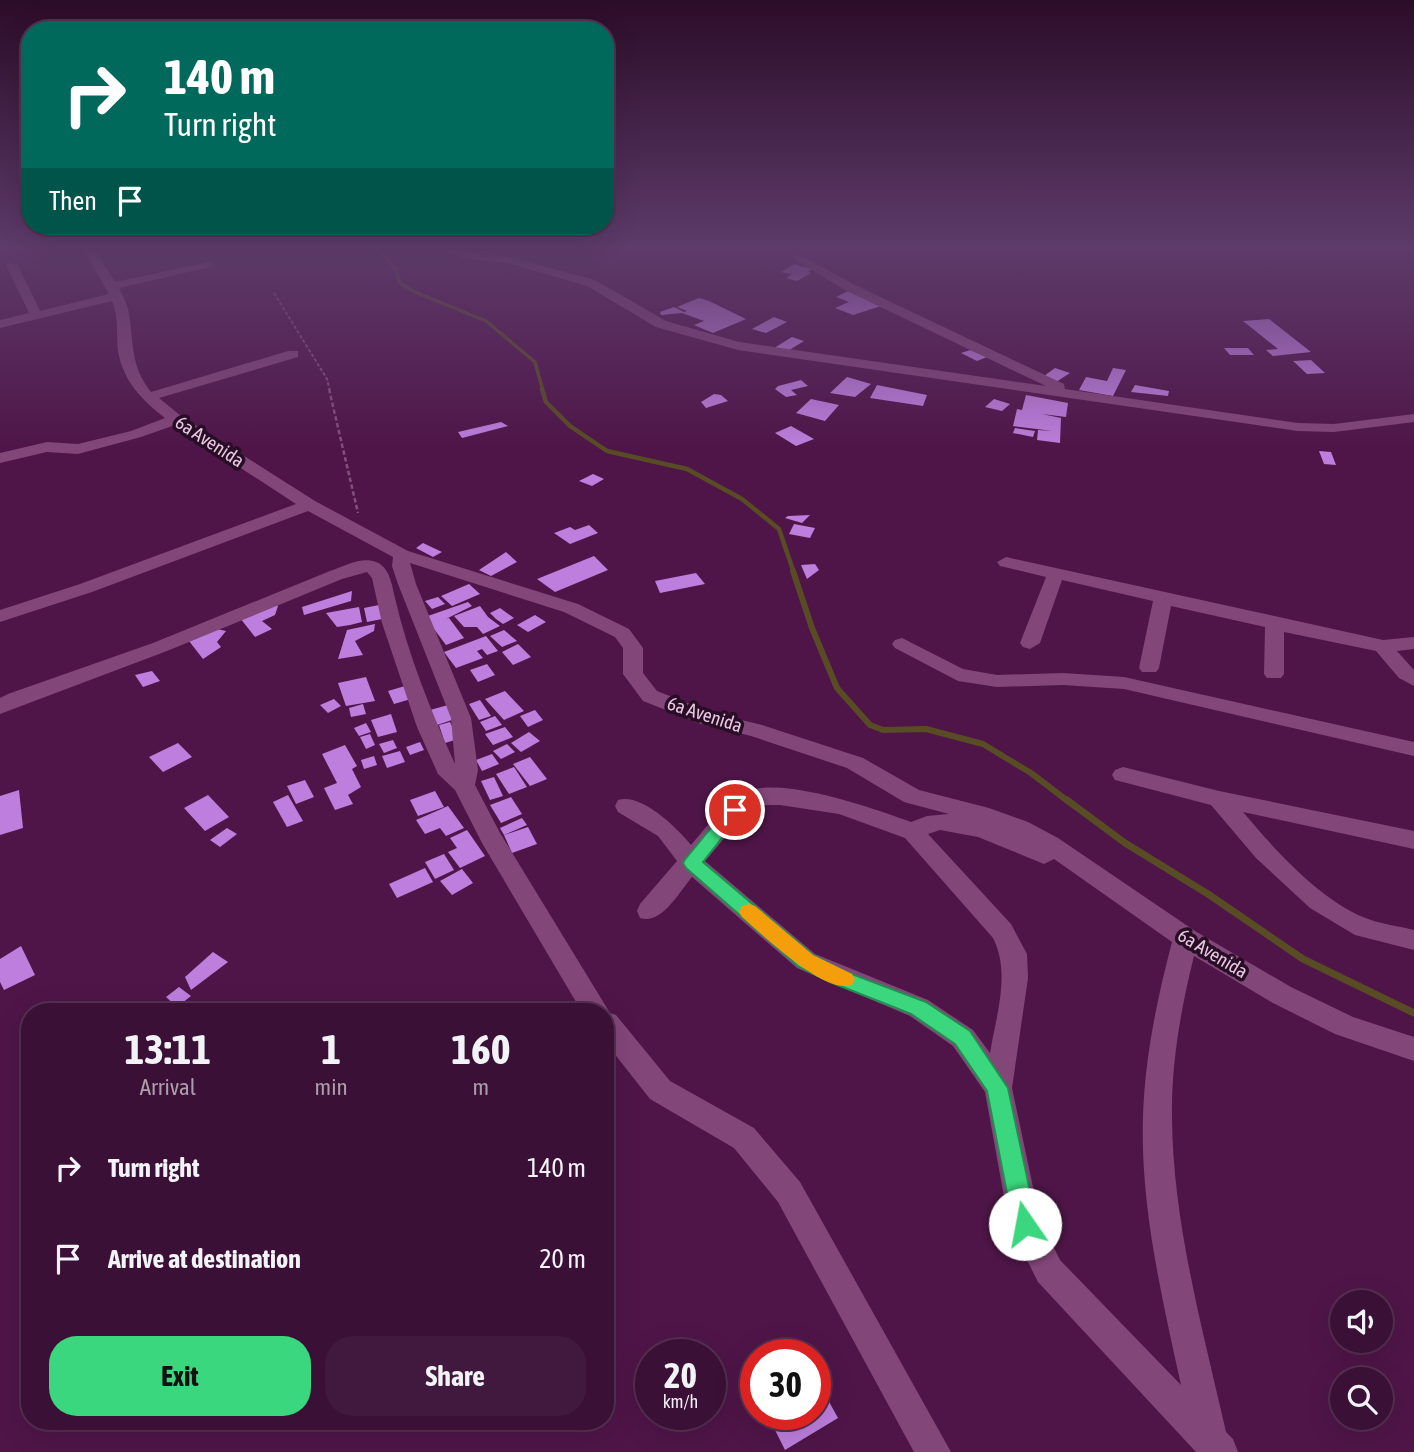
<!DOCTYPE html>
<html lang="en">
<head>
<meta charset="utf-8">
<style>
  body { margin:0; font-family:"Asap Condensed",sans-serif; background:#42193e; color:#f1f3f6; height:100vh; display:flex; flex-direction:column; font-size:26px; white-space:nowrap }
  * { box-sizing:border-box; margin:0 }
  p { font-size:23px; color:#ac9dad }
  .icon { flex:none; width:38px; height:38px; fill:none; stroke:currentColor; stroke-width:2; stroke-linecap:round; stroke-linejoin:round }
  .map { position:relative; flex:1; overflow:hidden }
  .side { position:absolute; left:21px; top:1003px; width:593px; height:427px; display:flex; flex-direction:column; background:#3b1036; border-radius:28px; box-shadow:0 7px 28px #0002,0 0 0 2px #543051 }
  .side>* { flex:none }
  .top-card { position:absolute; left:21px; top:21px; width:593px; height:214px; border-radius:28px; box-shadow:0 7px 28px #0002,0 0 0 2px #543051; background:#00695c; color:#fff; overflow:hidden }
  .controls { position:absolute; left:1330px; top:1290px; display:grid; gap:14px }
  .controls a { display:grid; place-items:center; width:63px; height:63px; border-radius:50%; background:#3b1036; box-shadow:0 7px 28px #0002,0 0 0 2px #543051; font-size:35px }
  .speed { position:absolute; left:635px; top:1339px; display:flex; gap:14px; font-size:35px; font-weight:700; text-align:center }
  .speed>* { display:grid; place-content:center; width:91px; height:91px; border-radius:50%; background:#3b1036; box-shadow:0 7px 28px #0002,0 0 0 2px #543051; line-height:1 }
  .speed small { font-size:18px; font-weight:400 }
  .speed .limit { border:10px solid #d22; background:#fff; color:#111 }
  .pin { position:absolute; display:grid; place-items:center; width:60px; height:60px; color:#fff; margin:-30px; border:4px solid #fff; border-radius:50%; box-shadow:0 2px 7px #0007 }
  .me { position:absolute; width:77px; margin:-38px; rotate:348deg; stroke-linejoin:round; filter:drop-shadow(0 0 5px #0008) }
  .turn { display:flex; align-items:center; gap:24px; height:147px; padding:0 28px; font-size:32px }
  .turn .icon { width:91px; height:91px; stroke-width:2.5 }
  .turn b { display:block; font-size:49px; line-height:60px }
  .then { display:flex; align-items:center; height:66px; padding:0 28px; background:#0003; gap:14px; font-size:26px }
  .eta { display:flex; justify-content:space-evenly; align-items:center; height:119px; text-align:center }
  .eta b { font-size:42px; font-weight:700; line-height:49px }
  .primary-button { display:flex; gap:14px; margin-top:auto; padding:14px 28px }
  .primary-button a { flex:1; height:80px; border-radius:28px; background:#3bd77e; color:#111; font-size:28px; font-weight:700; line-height:80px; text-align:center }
  .primary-button a+a { background:#42193e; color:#f1f3f6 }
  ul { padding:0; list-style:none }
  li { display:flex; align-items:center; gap:21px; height:91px; padding:0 28px }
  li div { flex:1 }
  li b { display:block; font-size:26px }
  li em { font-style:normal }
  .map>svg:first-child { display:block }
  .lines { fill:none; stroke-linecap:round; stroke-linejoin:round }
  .stream-far3 { stroke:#584c24; stroke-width:3.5 }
  .stream-far2 { stroke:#584c24; stroke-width:4.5 }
  .stream-far1 { stroke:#584c24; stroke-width:6 }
  .stream { stroke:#584c24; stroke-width:7 }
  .building { fill:#bd7edd }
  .path-far1 { stroke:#82507b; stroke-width:2; stroke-dasharray:3.5 2; stroke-linecap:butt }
  .path { stroke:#82507b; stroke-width:2.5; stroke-dasharray:4.5 2.5; stroke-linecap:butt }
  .minor { fill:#834679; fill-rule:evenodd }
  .route { fill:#3bd77e; stroke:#268c52; stroke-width:2 }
  .slow { fill:#f59e0b }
  .labels { text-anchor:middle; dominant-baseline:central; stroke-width:7; stroke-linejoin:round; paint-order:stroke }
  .street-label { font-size:19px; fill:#e9c6e2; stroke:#270e24 }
</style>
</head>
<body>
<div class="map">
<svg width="1414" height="1452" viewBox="0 0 1414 1452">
  <rect width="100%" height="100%" fill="#4f1548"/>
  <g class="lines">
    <path class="stream-far3" d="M374 245 395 268 400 283 415 292 486 321 535 362 543 391"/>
    <path class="stream-far2" d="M542 389 546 402 570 426 607 451 687 469 742 499 779 529 794 573"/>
    <path class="stream-far1" d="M793 571 812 628 837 688 870 725 883 730 926 729 983 744 1031 773 1069 802"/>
    <path class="stream" d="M1067 800 1125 843 1208 894 1303 959 1414 1013"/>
  </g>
  <g class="building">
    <path d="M794 264 812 269 808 272 811 273 797 281 786 278 792 274 781 272Z"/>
    <path d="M848 291 881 306 853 315 835 308 849 302 836 297Z"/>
    <path d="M699 298 709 301 746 319 713 333 694 325 704 321 682 313 661 315 660 312 674 307 684 312 687 311 677 307Z"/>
    <path d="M774 317 787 322 766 333 752 329Z"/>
    <path d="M1269 319 1311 352 1273 356 1266 350 1278 349 1243 321Z"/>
    <path d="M792 337 804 341 786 352 771 350Z"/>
    <path d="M1224 348H1248L1254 355H1230Z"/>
    <path d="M970 350 987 357 977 361 961 353Z"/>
    <path d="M1311 360 1325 373 1307 374 1293 361Z"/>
    <path d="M1055 368 1070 373 1056 382 1044 376Z"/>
    <path d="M1113 368 1126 370 1113 396 1079 390 1086 377 1107 381Z"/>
    <path d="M847 377 871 384 855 397 830 393Z"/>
    <path d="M801 380 808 386 791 390 797 395 786 397 775 389 778 386Z"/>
    <path d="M877 385 927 395 923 406 870 398Z"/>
    <path d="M1135 385 1169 391 1168 396 1131 392Z"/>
    <path d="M714 394 721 395 728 401 706 408 701 402Z"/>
    <path d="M1026 395 1068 403 1066 417 1042 414 1061 418 1060 443 1037 440 1038 430 1053 431 1013 426 1017 409 1022 410Z"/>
    <path d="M811 399 839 405 825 421 796 413Z"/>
    <path d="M994 399 1010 404 1002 411 985 407Z"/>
    <path d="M501 422 508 426 462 438 458 432Z"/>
    <path d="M791 426 814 439 796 446 775 433Z"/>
    <path d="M1015 428 1035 431 1033 437 1013 433Z"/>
    <path d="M1319 451 1331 452 1336 465 1324 464Z"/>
    <path d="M593 474 604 479 592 486 579 481Z"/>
    <path d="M810 515 802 523 785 518 788 516Z"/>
    <path d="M794 524 815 528 810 538 789 534Z"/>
    <path d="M589 525 598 533 570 544 554 533 570 527 575 530Z"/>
    <path d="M423 543 442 552 433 557 416 548Z"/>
    <path d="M506 552 517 562 491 576 479 570Z"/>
    <path d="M594 556 608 570 555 592 537 579Z"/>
    <path d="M815 564 819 570 807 579 801 565Z"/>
    <path d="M696 573 705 584 660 593 655 581Z"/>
    <path d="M469 584 480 594 452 606 441 596Z"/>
    <path d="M352 591 351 601 304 615 302 607Z"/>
    <path d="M438 597 445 604 432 609 425 601Z"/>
    <path d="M468 602 472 606 446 619 449 618 464 638 446 645 425 617Z"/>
    <path d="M275 604 278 606 275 615 262 621 272 629 255 637 240 618Z"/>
    <path d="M379 605 382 619 367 622 364 608Z"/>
    <path d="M480 606 488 617 500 626 483 634 477 627H464L454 616Z"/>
    <path d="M359 607 362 622 350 625 337 627 326 613Z"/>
    <path d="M500 608 514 618 503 624 496 619 490 613Z"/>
    <path d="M535 615 546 622 528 632 517 625Z"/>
    <path d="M375 624 374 631 355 641 363 655 338 659 347 630Z"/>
    <path d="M217 629 226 631 217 642 221 647 203 659 189 641Z"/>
    <path d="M504 630 517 641 502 647 490 636Z"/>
    <path d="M486 636 498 651 487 655 482 649 477 651 483 658 456 668 444 652Z"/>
    <path d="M518 644 531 657 513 665 502 652Z"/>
    <path d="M487 664 495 675 478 682 470 670Z"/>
    <path d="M152 671 160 681 143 687 135 675Z"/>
    <path d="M366 677 375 701 346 706 338 683Z"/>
    <path d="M405 686 411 699 394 704 388 691Z"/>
    <path d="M505 691 524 711 504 720 485 699Z"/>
    <path d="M334 699 341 706 328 713 320 705Z"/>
    <path d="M480 700 491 716 479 720 469 704Z"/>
    <path d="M363 704 366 714 351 717 349 708Z"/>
    <path d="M448 705 455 719 437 725 430 710Z"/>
    <path d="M535 710 543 720 528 727 520 716Z"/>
    <path d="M391 714 397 732 378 737 371 720Z"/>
    <path d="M495 716 502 725 486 731 480 722Z"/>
    <path d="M450 722 458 739 445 743 439 725Z"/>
    <path d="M366 723 371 732 359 736 354 728Z"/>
    <path d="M505 727 513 737 493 745 485 734Z"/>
    <path d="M529 732 540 741 521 752 511 743Z"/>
    <path d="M370 734 375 745 366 749 360 737Z"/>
    <path d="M393 740 397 748 384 753 379 744Z"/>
    <path d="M420 742 424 750 410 755 406 747Z"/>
    <path d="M178 743 192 757 163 772 149 757Z"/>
    <path d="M507 744 515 752 501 759 493 751Z"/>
    <path d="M345 745 357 766 352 769 361 787 348 795 353 804 335 810 324 788 337 783 322 754Z"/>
    <path d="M400 751 405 762 387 768 382 756Z"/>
    <path d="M492 754 499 764 482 771 476 760Z"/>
    <path d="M374 756 377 765 364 769 361 760Z"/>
    <path d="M530 757 547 779 530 786 513 764Z"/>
    <path d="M514 767 527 787 509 794 496 774Z"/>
    <path d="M494 777 503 796 490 800 481 781Z"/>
    <path d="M305 780 314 797 296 804 287 786Z"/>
    <path d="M19 790 23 828 0 835V796Z"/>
    <path d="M435 791 444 807 418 816 410 800Z"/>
    <path d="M208 795 229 817 205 831 184 808Z"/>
    <path d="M288 795 303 821 287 827 273 802Z"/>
    <path d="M511 797 522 814 501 823 490 805Z"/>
    <path d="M448 806 464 828 446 836 440 828 425 834 416 820Z"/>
    <path d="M522 818 527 825 504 835 500 828Z"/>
    <path d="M528 827 537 844 512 853 504 835Z"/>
    <path d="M227 828 237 834 220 847 210 840Z"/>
    <path d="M467 830 485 856 460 868 448 852 457 848 450 838Z"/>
    <path d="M444 854 454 870 435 879 425 862Z"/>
    <path d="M425 868 433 882 397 898 389 884Z"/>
    <path d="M462 869 473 883 452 895 440 881Z"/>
    <path d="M21 946 35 975 4 990 0 982V959Z"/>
    <path d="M213 952 228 962 191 990 185 977Z"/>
    <path d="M179 987 191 996 177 1007 166 997Z"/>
    <path d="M816 1378 838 1418 785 1450 767 1414H816Z"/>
  </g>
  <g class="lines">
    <path class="path-far1" d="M274 293 327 379 330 391"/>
    <path class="path" d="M329 389 358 513"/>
    <g class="minor">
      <path d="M81 245H92L115 282 209 262 215 266 119 288C123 296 128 305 129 314 134 344 130 365 151 392L288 351H298V357L159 398 181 416 315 501 408 551 578 604 629 629 643 648V673L657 691 713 713 762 725 863 758 919 790 989 808 1028 822 1058 838 1195 931 1291 987 1353 1017 1414 1037V1061L1335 1034 1273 1003 1194 956C1181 1008 1171 1064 1172 1118 1173 1224 1203 1330 1226 1432L1233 1439 1238 1452H1196L1038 1282 1009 1224 985 1092 953 1046 910 1016 797 968 692 877C679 892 662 925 640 918L637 911 640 904 677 861 658 836 618 812 615 806 618 800C642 793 677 828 691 845 708 826 725 800 749 791 785 777 875 809 911 822L927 816 949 814 904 802 847 768 751 736 701 724 643 701 623 674V648L615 637 564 612 410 563 416 584 471 718 478 770 475 785 500 833 610 1013 616 1015 670 1081 754 1128 800 1182 951 1452H914L778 1202 734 1148 650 1099 606 1043V1012H582L482 843 455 790 438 774 417 727 382 623 372 578 367 572 342 579 167 651 0 714V698L8 694 153 643 330 571C342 567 362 556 376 562 390 567 392 586 395 598 408 655 431 711 455 764L451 718 398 584 392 566 393 557 308 511 92 592 0 622V610L80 584 296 504 175 425 141 437 78 454 47 452 0 463V453L47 442 78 444 131 431 165 418C142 400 123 381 118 351 116 333 119 317 112 301L0 328V320L29 313 6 265 8 263 18 265 40 311 109 294ZM759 805H780L839 814 905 838 993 938C1011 973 996 1016 990 1053L973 1030 928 1000 815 954 705 861 743 816ZM940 830 978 837 1044 864 1054 859 1172 942C1157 999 1145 1057 1143 1116 1140 1206 1162 1298 1181 1385L1060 1260 1040 1220 1012 1088 1028 978 1027 954 1011 924 928 834Z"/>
      <path d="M442 245H453L473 254 508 257 595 280 666 321 739 342 1046 386 845 290 794 259V255L798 254 853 284 1064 384 1065 389 1298 423 1334 424 1414 414V422L1334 432 1298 431 738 350 656 327 587 286 508 263 467 259 447 252Z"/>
      <path d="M1006 557 1383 640 1414 637V649L1397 651 1414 670V686L1399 678 1376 651 1284 632V674L1281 678H1267L1264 674 1265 627 1171 606 1159 668 1156 672H1142L1139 668 1153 601 1062 580 1040 643 1030 649 1023 647 1020 643 1046 577 1000 566 997 562Z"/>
      <path d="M902 638 963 669 997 675 1063 673 1124 677 1414 742V756L1124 689 1063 685 997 687 958 681 895 648 892 644 895 640Z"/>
      <path d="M1123 767 1219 791 1414 831V849L1243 812C1275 850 1323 904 1371 920 1385 925 1400 926 1414 930V950L1355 935 1310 908 1256 858 1211 805 1115 780 1112 775 1115 770Z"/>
    </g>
  </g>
  <linearGradient id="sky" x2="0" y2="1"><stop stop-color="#2b0c28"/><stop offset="0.55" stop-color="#5d3b6a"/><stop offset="1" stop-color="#5d3b6a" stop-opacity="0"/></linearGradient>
  <rect width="1414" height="449" fill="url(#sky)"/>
  <path class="route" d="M735 804 744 810 703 862 813 955 844 971 926 1002 970 1031 1008 1088 1037 1224 1033 1232 1025 1236 1017 1232 1013 1224 987 1091 955 1044 911 1014 830 982 799 967 686 868 683 863 686 858 729 806Z"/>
  <path class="slow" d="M749 904 755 906 813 955 852 974 855 979 852 985C825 995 763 935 742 917L739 912 742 906Z"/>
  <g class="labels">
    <g class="street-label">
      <text transform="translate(210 441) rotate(33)">6a Avenida</text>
      <text transform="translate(705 714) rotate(18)">6a Avenida</text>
      <text transform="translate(1213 953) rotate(31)">6a Avenida</text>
    </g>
  </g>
</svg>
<div class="controls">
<a><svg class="icon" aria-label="sound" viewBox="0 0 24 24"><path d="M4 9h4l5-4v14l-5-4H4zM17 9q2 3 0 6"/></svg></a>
<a><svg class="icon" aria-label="search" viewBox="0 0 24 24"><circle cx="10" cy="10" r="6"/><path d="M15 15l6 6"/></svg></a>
</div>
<div class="speed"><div>20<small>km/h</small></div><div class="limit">30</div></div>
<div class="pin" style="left:735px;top:810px;background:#d93025"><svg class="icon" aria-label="arrive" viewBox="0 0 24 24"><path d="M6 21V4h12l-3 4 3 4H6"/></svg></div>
<svg class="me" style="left:1025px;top:1224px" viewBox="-20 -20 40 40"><circle r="19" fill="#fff"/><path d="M0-13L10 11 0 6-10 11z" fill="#3bd77e"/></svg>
<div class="top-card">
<div class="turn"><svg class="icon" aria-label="right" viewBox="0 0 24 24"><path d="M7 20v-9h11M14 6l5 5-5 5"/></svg><div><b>140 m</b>Turn right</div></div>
<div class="then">Then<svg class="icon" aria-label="arrive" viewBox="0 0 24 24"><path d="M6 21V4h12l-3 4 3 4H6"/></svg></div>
</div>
<section class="side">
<div class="eta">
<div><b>13:11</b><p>Arrival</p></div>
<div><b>1</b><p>min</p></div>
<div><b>160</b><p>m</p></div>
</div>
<ul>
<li><svg class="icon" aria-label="right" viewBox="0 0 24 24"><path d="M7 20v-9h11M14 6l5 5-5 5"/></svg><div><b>Turn right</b></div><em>140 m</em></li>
<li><svg class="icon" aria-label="arrive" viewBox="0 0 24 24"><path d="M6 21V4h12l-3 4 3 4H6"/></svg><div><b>Arrive at destination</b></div><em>20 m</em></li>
</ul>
<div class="primary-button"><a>Exit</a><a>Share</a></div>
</section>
</div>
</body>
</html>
